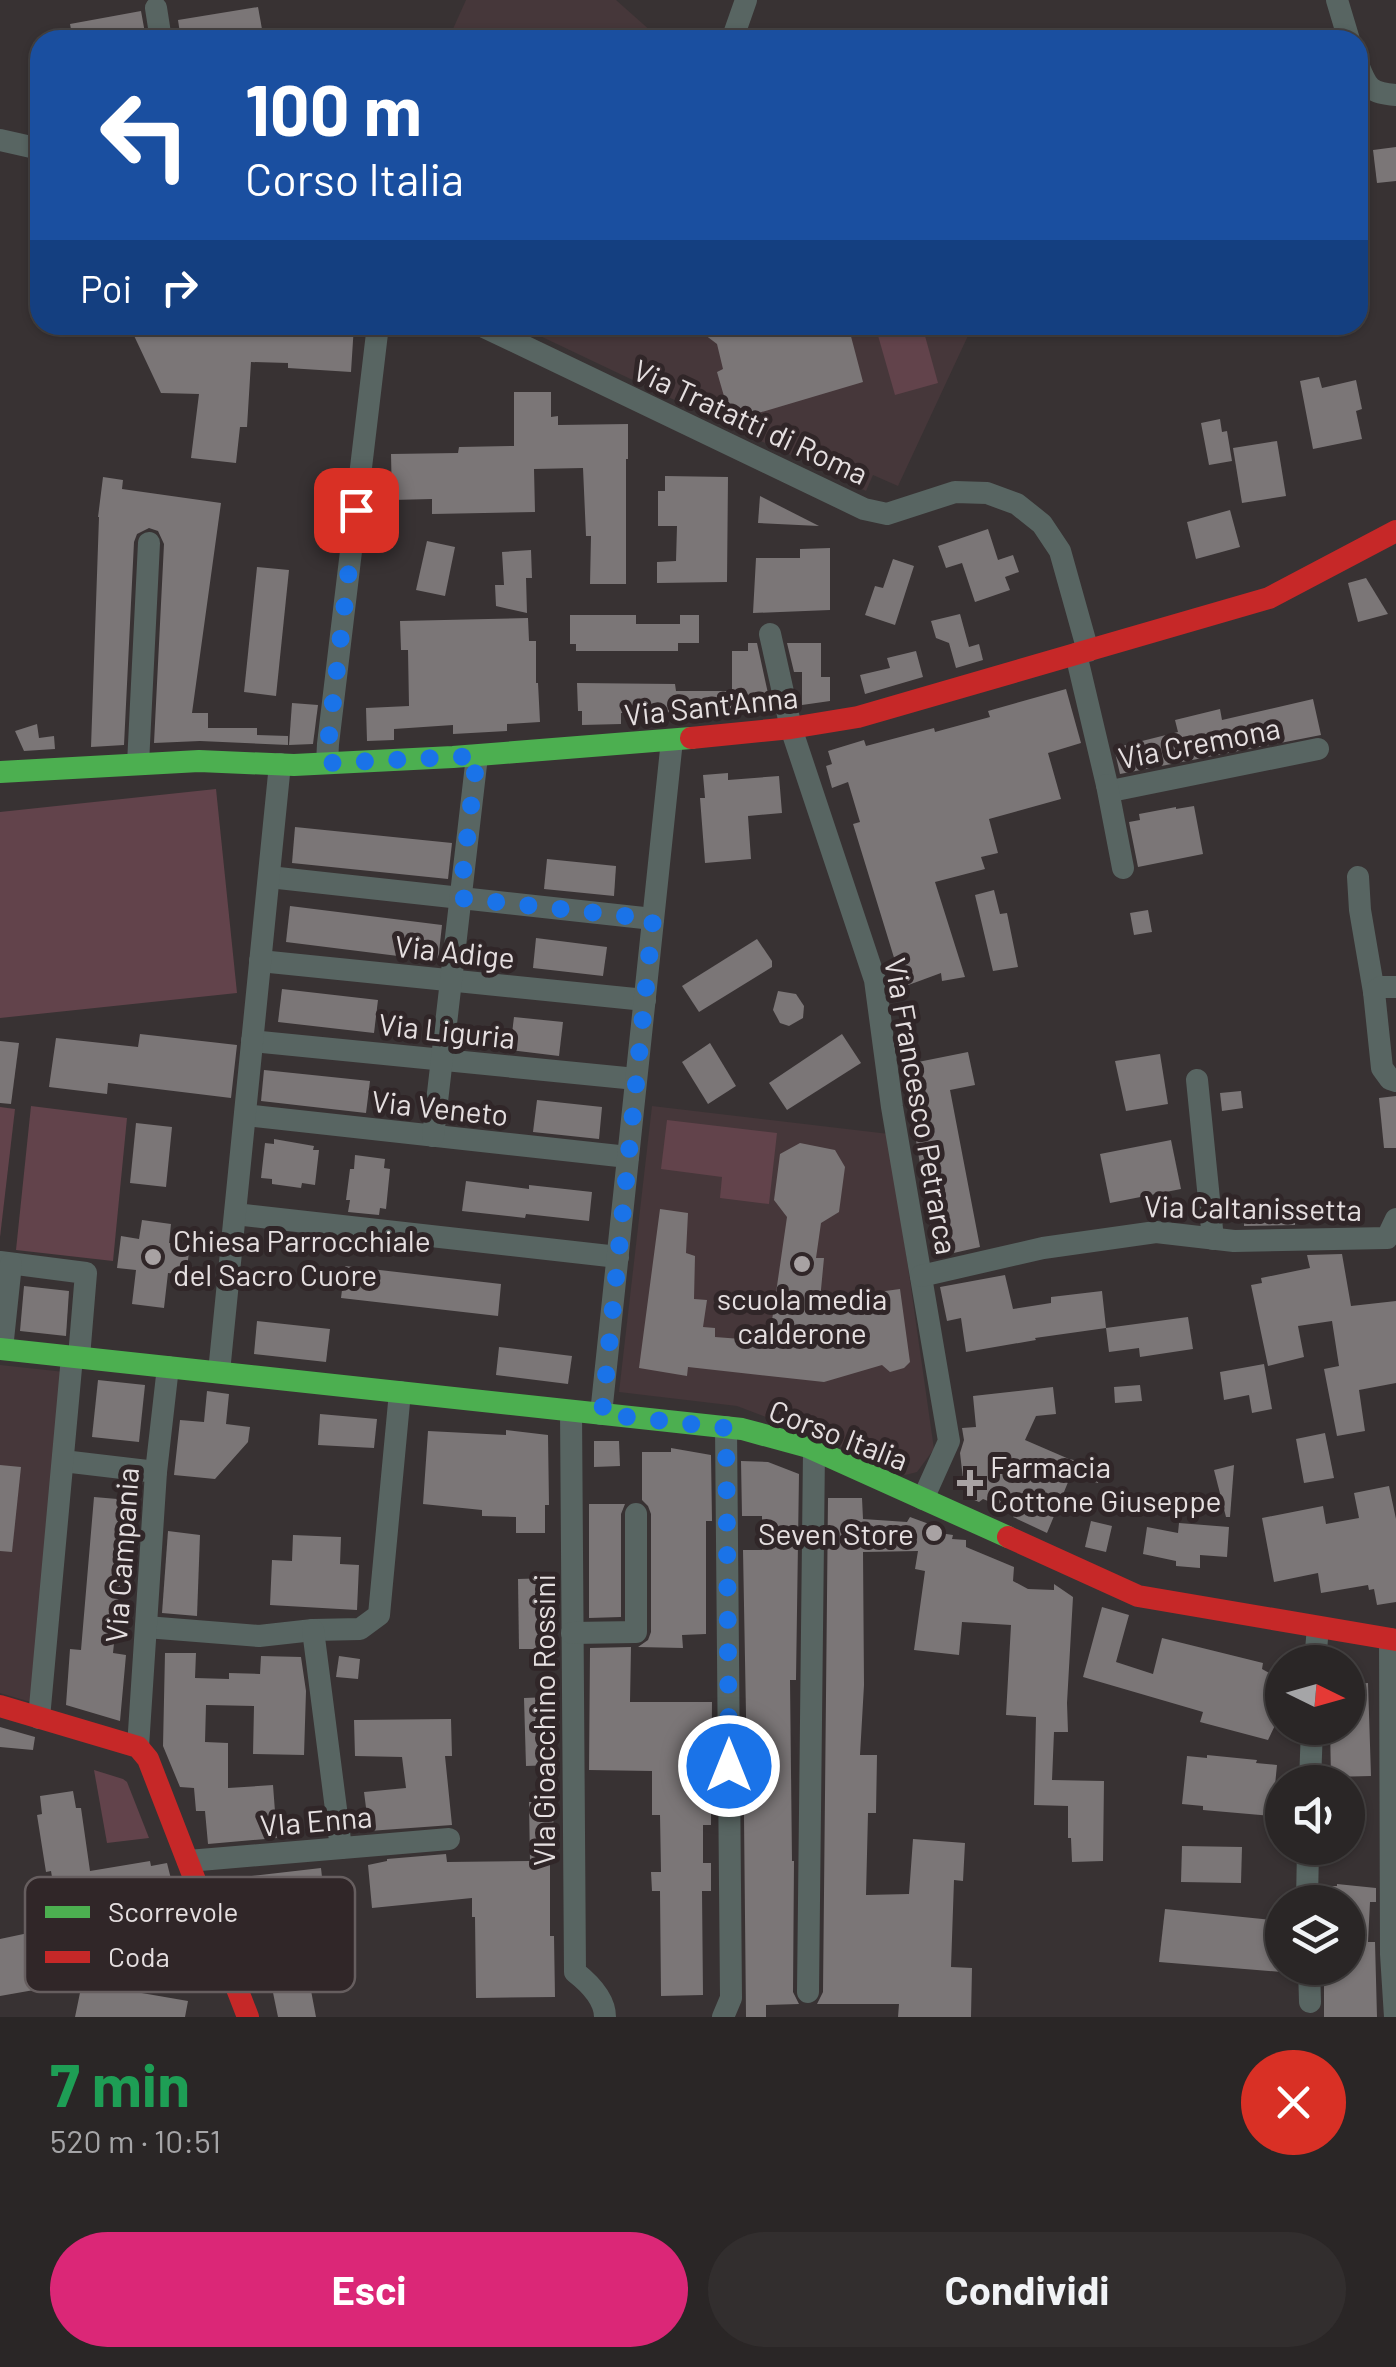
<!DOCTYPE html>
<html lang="it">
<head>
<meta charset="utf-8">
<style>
  body { margin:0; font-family:Barlow,sans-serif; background:#322e2e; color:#f1f3f6; height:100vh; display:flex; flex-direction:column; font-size:38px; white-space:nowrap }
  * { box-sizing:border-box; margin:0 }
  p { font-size:32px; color:#a5a5a7 }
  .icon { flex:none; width:55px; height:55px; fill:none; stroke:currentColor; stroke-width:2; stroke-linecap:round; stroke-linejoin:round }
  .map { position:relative; height:2017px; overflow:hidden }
  .side { display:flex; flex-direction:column; background:#2a2626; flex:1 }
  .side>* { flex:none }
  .top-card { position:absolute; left:30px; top:30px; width:1338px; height:305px; border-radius:30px; box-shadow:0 2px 8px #0004,0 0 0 2px #464343; background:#1a4fa0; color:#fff; overflow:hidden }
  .needle { width:65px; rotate:95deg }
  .tools { position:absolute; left:1265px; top:1645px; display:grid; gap:20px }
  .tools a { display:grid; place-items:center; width:100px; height:100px; border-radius:50%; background:#2a2626; box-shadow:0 2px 8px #0004,0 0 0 2px #464343; font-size:50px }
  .pin { position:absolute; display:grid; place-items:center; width:85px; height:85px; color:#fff; margin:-42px; border-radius:20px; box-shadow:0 5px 15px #0006 }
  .me { position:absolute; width:110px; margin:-55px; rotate:0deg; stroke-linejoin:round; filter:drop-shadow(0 0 8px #0008) }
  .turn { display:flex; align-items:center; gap:35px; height:210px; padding:0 50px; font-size:45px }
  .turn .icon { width:130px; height:130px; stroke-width:2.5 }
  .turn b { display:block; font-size:70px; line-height:85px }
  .then { display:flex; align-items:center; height:95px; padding:0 50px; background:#0003; gap:20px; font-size:38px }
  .round { display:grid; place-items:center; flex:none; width:105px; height:105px; border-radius:52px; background:#322e2e }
  .summary { display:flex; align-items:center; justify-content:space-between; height:170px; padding:0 50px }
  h1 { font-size:60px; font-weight:700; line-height:75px; color:#1e9e55 }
  .cta { display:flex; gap:20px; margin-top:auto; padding:20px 50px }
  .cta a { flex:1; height:115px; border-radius:60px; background:#db2777; color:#fff; font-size:40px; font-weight:700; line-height:115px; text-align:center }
  .cta a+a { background:#322e2e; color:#f1f3f6 }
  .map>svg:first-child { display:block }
  .built { fill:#46373a }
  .green { fill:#62434b }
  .building { fill:#7b7677 }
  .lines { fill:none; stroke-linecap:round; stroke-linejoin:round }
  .street { stroke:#586562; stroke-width:22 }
  .fast { stroke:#4caf50; stroke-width:22 }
  .jam { stroke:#c62828; stroke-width:22 }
  .route { stroke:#1a73e8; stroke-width:18; stroke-dasharray:0 32.4 }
  .poi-dot { fill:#a8a2a3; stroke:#302628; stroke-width:4 }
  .labels { text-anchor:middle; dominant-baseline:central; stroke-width:10; stroke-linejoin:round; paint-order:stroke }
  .street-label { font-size:30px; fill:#e5dfe0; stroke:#302628 }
  .poi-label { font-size:30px; fill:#e5dfe0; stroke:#302628; text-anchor:start }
  .key { fill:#302628; stroke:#665e5f; stroke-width:2.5 }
  .key-label { font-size:28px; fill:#e5dfe0 }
</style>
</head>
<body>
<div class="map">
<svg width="1396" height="2017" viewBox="0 0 1396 2017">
  <rect width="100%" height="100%" fill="#383233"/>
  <g class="built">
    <path d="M466 0H616L661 40H448Z"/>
    <path d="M517 325H973L898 486 873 475 866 491Z"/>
    <path d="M652 1106 889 1134 934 1449 917 1472 905 1475 823 1439 737 1406 619 1392Z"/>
    <path d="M0 1365 65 1372 34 1703 0 1693Z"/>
  </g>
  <g class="green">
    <path d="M875 325H922L938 383 895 395Z"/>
    <path d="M216 789 237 993 0 1018V812Z"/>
    <path d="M31 1106 127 1118 113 1261 16 1250Z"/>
    <path d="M0 1107 15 1109 0 1237Z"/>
    <path d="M667 1120 777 1133 769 1204 720 1198 722 1177 661 1169Z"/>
    <path d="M94 1770 123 1779 127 1782 149 1838 107 1843Z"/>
  </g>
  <g class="building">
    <path d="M258 7 264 40H181L178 20Z"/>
    <path d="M141 11 145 33H140L141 40H73L70 24Z"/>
    <path d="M1396 147V181L1377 183 1373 150Z"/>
    <path d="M129 325H354L351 372 288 368V363L251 362 247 427H240L236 463 191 458 199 394 161 393Z"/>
    <path d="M692 325H848L863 382 755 414 738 407 728 410 717 372 723 369 717 344Z"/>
    <path d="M1319 377 1322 388 1356 380 1362 409 1356 411 1362 439 1313 449 1300 381Z"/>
    <path d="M514 392H551V417L558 416V425L628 424V459H626V584H590L591 536H586L583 468 534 469 535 512 432 514V499L392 500 391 454 458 453 459 447 514 446Z"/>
    <path d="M1220 419 1222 432 1227 431 1232 461 1209 465 1201 423Z"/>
    <path d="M1277 441 1286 496 1242 503 1233 448Z"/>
    <path d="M665 476 728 477 727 582 657 583V562L676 561 677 526H658V491H665Z"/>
    <path d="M103 477 123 480 122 489 221 503 192 713H208V728H257V735L288 736V745L200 741 154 743 164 544 158 531 149 528 137 534 134 542 124 745 91 747 99 517H98Z"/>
    <path d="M760 496 819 526 758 523Z"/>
    <path d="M1230 510 1240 547 1196 559 1187 522Z"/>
    <path d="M988 529 998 560 1013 555 1019 572 1005 577 1010 590 975 602 962 563 946 568 938 546Z"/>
    <path d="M427 541 455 547 445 596 416 590Z"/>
    <path d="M830 548V610L753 613 756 558H800V549Z"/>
    <path d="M531 550 532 578H526L527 613 496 606 495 585H504L502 552Z"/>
    <path d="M893 559 914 566 895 625 865 615 875 586 883 588Z"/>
    <path d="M257 567 289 570 276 696 244 692Z"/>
    <path d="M1366 578 1388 614 1358 622 1348 583Z"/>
    <path d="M960 614 969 647 979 644 983 660 956 668 949 643 936 638 931 621Z"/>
    <path d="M570 615H636V624H680V615H699V643H678V651H576V644H570Z"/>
    <path d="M528 618 529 641H536V683H538L540 722 507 724V731L453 734V725L394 729V740L367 741 366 708 409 706 408 650H401L400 621Z"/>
    <path d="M748 643H757L769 698V710L709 712V716L681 719V713H621V724L582 725V711H578L577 683 675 684 676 691H732V651H748Z"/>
    <path d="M787 643H821V677H830V701L802 705V672H794Z"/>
    <path d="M916 651 923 677 865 694 860 675 890 668 887 658Z"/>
    <path d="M1066 689 1081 743 1048 753 1061 799 989 819 998 853 981 857 985 869 935 882 965 977 942 981 941 973 903 987 853 824 860 822 848 782 832 788 826 766 832 764 828 751 864 740 866 746 934 728 935 732 990 717 988 711Z"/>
    <path d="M1313 699 1321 735 1120 774 1114 748 1178 732 1175 720 1220 709 1222 720Z"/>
    <path d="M292 703 318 705 313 744 289 745Z"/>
    <path d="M37 724 39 738 54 736 55 749 24 751 15 731Z"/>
    <path d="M728 773V780L779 776 782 813 748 816 751 859 705 863 700 798H705L703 775Z"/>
    <path d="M1194 806 1203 854 1138 867 1129 822 1140 820 1139 814 1176 807V809Z"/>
    <path d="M295 827 452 843 448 879 292 863Z"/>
    <path d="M547 859 616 866 614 896 544 889Z"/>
    <path d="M994 890 1000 914 1007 913 1018 967 993 971 975 895Z"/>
    <path d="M290 906 442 925 438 961 286 942Z"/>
    <path d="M1148 910 1152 932 1134 935 1130 913Z"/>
    <path d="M536 938 607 947 603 976 533 968Z"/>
    <path d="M757 939 772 961V967L699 1012 682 986Z"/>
    <path d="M282 989 378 1000 374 1033 278 1022Z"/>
    <path d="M778 991 796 994 804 1006 803 1018 789 1026 780 1023 773 1010Z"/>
    <path d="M514 1017 563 1022 559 1056 510 1050Z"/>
    <path d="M140 1034 237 1045 231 1098 108 1083 107 1094 49 1087 56 1038 138 1047Z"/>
    <path d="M842 1034 861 1063 787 1110 769 1083Z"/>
    <path d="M0 1041 19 1043 11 1104 0 1103Z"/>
    <path d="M710 1043 736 1086 708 1104 682 1062Z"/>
    <path d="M968 1052 975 1085 950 1090 980 1247 936 1257 903 1065Z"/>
    <path d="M1160 1054 1168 1104 1126 1111 1115 1061Z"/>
    <path d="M264 1070 370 1081 366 1113 261 1101Z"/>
    <path d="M1241 1091 1243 1108 1222 1111 1220 1093Z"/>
    <path d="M1396 1096V1148H1384L1379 1098Z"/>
    <path d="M537 1100 602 1107 599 1139 533 1132Z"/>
    <path d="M136 1123 172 1127 166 1187 130 1183Z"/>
    <path d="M274 1139 314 1146 313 1150H319L315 1185 302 1183 301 1188 272 1184V1179L261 1178 265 1143 274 1144Z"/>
    <path d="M1171 1140 1181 1189 1110 1203 1100 1154Z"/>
    <path d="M800 1143 835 1150 845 1167 839 1212 821 1223 816 1258H824L820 1300 900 1289 910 1362 904 1368 890 1372 882 1365 824 1382 688 1367 687 1376 639 1368 660 1209 688 1213 686 1253 695 1256 694 1299 707 1300 703 1327 715 1328V1337L769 1341 787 1217 774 1200 780 1154Z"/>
    <path d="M355 1155 385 1159 384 1168 390 1169 386 1209 380 1208 379 1215 348 1212 350 1200H346L350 1169H354Z"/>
    <path d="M466 1181 529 1189V1185L592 1192 589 1221 526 1214 525 1218 462 1211Z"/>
    <path d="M1244 1206 1295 1207V1225L1244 1226Z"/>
    <path d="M142 1220 171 1224 169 1243 190 1245 186 1275 168 1273 164 1308 132 1304 136 1270 117 1268 121 1236 139 1239Z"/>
    <path d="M1342 1254 1351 1306 1396 1301V1383L1359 1390 1365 1431 1337 1436 1324 1369 1339 1366 1332 1321 1298 1326 1304 1357 1268 1366 1251 1285 1262 1283 1261 1278 1310 1268 1307 1255Z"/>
    <path d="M345 1266 501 1284 498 1316 341 1298Z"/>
    <path d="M1005 1275 1013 1309 1051 1303V1297L1102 1291 1106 1328 1035 1338 1036 1340 966 1352 961 1318 947 1321 940 1287Z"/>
    <path d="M24 1286 69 1291 66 1336 20 1331Z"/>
    <path d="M1188 1317 1193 1349 1140 1357 1139 1348 1109 1352 1106 1328Z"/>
    <path d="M257 1321 330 1329 326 1362 254 1354Z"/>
    <path d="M499 1347 572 1356 568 1384 496 1375Z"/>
    <path d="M1264 1364 1272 1409 1252 1413 1249 1395 1224 1400 1220 1372Z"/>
    <path d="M98 1380 145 1385 139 1442 92 1437Z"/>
    <path d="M1140 1385 1142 1401 1115 1403 1114 1387Z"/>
    <path d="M1053 1387 1056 1414 1036 1416 1025 1440 1069 1459 1102 1466 1098 1483 1071 1475 1047 1533 1013 1517 1015 1512 983 1499 979 1502 965 1496 960 1453 964 1440 962 1428 976 1427 973 1396Z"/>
    <path d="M207 1391 229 1394 226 1424 250 1427 248 1442 215 1479 174 1475 180 1420 204 1422Z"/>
    <path d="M320 1414 377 1419 374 1448 318 1445Z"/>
    <path d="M506 1430 548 1435 549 1505H545V1533H516V1517L482 1516V1510L423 1504 428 1431 506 1435Z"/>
    <path d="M1325 1433 1334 1478 1304 1483 1296 1439Z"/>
    <path d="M594 1441H619L620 1466 594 1467Z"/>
    <path d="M671 1448 711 1455 712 1521H706V1634L682 1635 683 1648 638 1647 648 1640 651 1632V1514L648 1506 642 1500V1452H671Z"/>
    <path d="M741 1461 768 1462 799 1474 796 1680H790L792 1861H794L793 1992 799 2004 766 2005V2017H746L744 1817 745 1770H747L743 1550H762V1516H742Z"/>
    <path d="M0 1465 21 1467 12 1552 0 1551Z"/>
    <path d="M1234 1465 1230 1517H1226L1214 1470Z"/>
    <path d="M1389 1486 1396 1519V1602L1377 1605 1374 1589 1369 1590 1368 1585 1321 1593 1318 1573 1274 1582 1262 1518 1323 1506 1326 1524 1359 1518 1354 1493Z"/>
    <path d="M94 1497 129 1500 113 1653 126 1655 120 1721 66 1705 70 1649 81 1650Z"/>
    <path d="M828 1498H862L863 1519 907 1522 910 1517 929 1524 926 1531 953 1535 952 1539 966 1540V1547L1014 1567 1013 1581 1028 1589 1054 1590V1584L1073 1597 1067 1703 1068 1732H1054L1052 1780 1104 1781 1103 1861 1072 1862 1071 1838H1068V1806L1034 1805 1036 1717 1006 1715 1011 1625 962 1622 959 1655 914 1650 925 1571 915 1569 918 1551 863 1552 864 1685 860 1755H877L876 1813H868L866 1895 909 1894 913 1839 965 1843 963 1881 954 1880 951 1967 972 1968 971 2017H898L899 2004H817L823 1992Z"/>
    <path d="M589 1504H625L621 1514V1617L589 1618Z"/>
    <path d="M1091 1521 1112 1526 1106 1552 1085 1547Z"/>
    <path d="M1179 1523 1229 1527 1227 1557 1200 1555V1568L1176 1566V1561L1143 1554 1147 1527 1178 1533Z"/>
    <path d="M168 1531 200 1535 197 1616 162 1613Z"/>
    <path d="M293 1535 341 1537 340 1564 359 1565 357 1610 270 1605 272 1560 292 1561Z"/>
    <path d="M550 1578 552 1649H519L518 1579Z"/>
    <path d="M1102 1607 1129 1615 1116 1662 1153 1674 1162 1638 1263 1663 1262 1669 1282 1680V1711L1268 1740 1200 1722 1203 1712 1083 1677Z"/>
    <path d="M631 1647 630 1702H712L711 1825H703V1863H711V1891H702L703 1995 661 1996 660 1891H652L651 1872H661L660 1815H652V1771L589 1770 590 1648Z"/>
    <path d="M165 1653H196L195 1678 229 1679V1673L260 1674 261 1656 301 1657 306 1691 304 1755 253 1754 254 1706 206 1705 205 1742 228 1743V1788L273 1785 277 1838 208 1844 205 1811H196L194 1788 180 1787 163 1746Z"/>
    <path d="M339 1656 360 1659 358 1679 336 1677Z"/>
    <path d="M1368 1683 1371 1776 1331 1777 1330 1728H1348V1684Z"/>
    <path d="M550 1697 553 1765 526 1766 524 1698Z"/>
    <path d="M451 1719 452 1756H445L452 1825 369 1831 364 1792 406 1788 402 1757 355 1756 354 1720Z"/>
    <path d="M0 1727 35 1737 33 1750 0 1747Z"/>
    <path d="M1207 1755 1257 1760 1256 1763 1277 1765 1272 1816 1203 1810V1806L1182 1804 1187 1756 1207 1758Z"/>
    <path d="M73 1791 76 1808H81L90 1871 150 1861 151 1866 167 1863 177 1903 162 1905V1910L125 1916 130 1991 188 2001 185 2017H75L82 1983 105 1987 102 1937 98 1913 83 1916 82 1907 64 1887 54 1889 51 1871 46 1872 37 1815 42 1814 40 1796Z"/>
    <path d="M529 1802H553L554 1848H550V1936H554L555 1997 476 1998 475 1917H472V1898L372 1908 368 1865 387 1861V1859L446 1854 447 1862 530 1861Z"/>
    <path d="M1182 1846 1242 1847 1241 1883 1181 1882Z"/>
    <path d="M321 1868 326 1913 297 1916 316 2017H278L270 1978 255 1981 241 1922 233 1923 216 1880Z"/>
    <path d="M1337 1884 1376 1888V1902H1370L1368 1942H1375L1377 2017H1324V1968H1348V1902H1322V1886H1337Z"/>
    <path d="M1165 1909 1282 1921V1972L1159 1962Z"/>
    <path d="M33 1932 39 1967 47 1965 51 1987 0 1996V1939Z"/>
  </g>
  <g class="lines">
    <g class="street">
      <path d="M1337 0 1349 40"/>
      <path d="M156 8 161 40"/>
      <path d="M732 40 746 0"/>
      <path d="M1358 64C1367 88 1370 93 1396 95"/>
      <path d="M0 140 40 149"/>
      <path d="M480 325 864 509 887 514 955 492 987 493 1017 504 1042 524 1060 551 1088 651"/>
      <path d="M770 634 791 728 875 980 892 1107 949 1441 923 1499"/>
      <path d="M1076 654 1107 785 1111 791 1318 749"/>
      <path d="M327 763 328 744 378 325"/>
      <path d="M138 764 149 543"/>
      <path d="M1107 785 1123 868"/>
      <path d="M269 877 653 919"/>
      <path d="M1358 877 1360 910 1374 992"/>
      <path d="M260 961 645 1000"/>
      <path d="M1396 987H1381L1374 992 1382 1068 1390 1079 1396 1081"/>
      <path d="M252 1041 636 1079"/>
      <path d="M1197 1080 1213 1239"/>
      <path d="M245 1115 628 1157"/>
      <path d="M433 1136 477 756"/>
      <path d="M235 1214 618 1257"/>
      <path d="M0 1262 86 1273 79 1357"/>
      <path d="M921 1276 1043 1248 1156 1232 1234 1241 1387 1238 1396 1219"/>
      <path d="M2 1349 11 1264"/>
      <path d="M219 1372 280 764"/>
      <path d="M571 1411 575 1972C589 1983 605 1999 605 2017"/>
      <path d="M601 1414 672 740"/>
      <path d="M63 1461 156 1472"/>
      <path d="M146 1627 259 1636 313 1630 360 1629 379 1615 400 1392"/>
      <path d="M313 1630 341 1848"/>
      <path d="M572 1633 636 1632V1514"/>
      <path d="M1390 1639 1391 1954 1395 2017"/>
      <path d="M1315 1662 1318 1627"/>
      <path d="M39 1718 72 1357"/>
      <path d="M138 1747 156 1472 168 1367"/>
      <path d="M1310 1782 1312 1728"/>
      <path d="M188 1861 449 1839"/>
      <path d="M1307 1902 1308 1848"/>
      <path d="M1309 1968 1310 2002"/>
      <path d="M808 1992 814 1450"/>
      <path d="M723 2017 731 1998 726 1427"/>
    </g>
    <g class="fast">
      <path d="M0 772 199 761 294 765 453 757 691 738"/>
      <path d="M0 1349 742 1429 808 1447 1008 1537"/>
    </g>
    <g class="jam">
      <path d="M691 738 791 728 858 717 1269 598 1396 531"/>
      <path d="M1008 1537 1138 1596 1396 1640"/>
      <path d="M0 1706 138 1747 148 1759 248 2017"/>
    </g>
  </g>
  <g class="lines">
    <path class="route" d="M356 510 328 744V763L477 756 460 898 653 919 602 1414 726 1428 729 1766"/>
  </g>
  <g class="poi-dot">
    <circle cx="153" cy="1257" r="10"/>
    <circle cx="802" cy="1264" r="10"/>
    <path d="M965 1468h10v10h10v10h-10v10h-10v-10h-10v-10h10z"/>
    <circle cx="934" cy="1533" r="10"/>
  </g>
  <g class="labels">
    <g class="street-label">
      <text transform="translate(751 421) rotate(25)">Via Tratatti di Roma</text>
      <text transform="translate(711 705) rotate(-6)">Via Sant'Anna</text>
      <text transform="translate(1199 742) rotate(-11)">Via Cremona</text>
      <text transform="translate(455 951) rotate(6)">Via Adige</text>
      <text transform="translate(447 1030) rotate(6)">Via Liguria</text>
      <text transform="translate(922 1106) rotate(80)">Via Francesco Petrarca</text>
      <text transform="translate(440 1107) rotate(6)">Via Veneto</text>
      <text transform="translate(1253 1207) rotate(1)">Via Caltanissetta</text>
      <text transform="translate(839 1434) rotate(21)">Corso Italia</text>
      <text transform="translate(121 1555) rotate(-86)">Via Campania</text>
      <text transform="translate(543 1720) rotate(-90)">VIa Gioacchino Rossini</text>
      <text transform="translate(316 1820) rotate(-5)">VIa Enna</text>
    </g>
    <g class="poi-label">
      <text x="173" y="1240">Chiesa Parrocchiale<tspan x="173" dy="34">del Sacro Cuore</tspan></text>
      <text x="802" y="1298" text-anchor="middle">scuola media<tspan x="802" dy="34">calderone</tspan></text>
      <text x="990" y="1466">Farmacia<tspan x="990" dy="34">Cottone Giuseppe</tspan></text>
      <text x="914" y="1533" text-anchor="end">Seven Store</text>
    </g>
  </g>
  <rect x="25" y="1877" width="330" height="115" rx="15" class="key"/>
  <rect x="45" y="1906" width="45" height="12" fill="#4caf50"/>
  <rect x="45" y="1951" width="45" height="12" fill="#c62828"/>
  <g class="key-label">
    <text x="108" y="1922">Scorrevole</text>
    <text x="108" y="1967">Coda</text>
  </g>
</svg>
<div class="tools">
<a><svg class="needle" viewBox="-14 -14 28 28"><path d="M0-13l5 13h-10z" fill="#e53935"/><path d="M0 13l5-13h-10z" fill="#a5a5a7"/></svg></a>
<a><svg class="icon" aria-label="sound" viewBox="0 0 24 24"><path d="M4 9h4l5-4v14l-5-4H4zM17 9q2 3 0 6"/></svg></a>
<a><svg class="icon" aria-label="layers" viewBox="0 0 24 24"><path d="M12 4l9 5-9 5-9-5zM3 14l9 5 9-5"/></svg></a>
</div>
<div class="pin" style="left:356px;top:510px;background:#d93025"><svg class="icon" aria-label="arrive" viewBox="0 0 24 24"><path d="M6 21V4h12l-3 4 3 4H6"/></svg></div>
<svg class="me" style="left:729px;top:1766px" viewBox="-20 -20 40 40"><circle r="17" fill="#1a73e8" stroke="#fff" stroke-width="3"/><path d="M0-11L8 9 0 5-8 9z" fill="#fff"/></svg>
<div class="top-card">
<div class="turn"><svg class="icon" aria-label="left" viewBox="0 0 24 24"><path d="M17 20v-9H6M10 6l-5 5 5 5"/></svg><div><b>100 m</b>Corso Italia</div></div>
<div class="then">Poi<svg class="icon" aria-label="right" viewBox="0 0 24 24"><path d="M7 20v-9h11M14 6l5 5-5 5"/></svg></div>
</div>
</div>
<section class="side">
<div class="summary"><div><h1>7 min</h1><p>520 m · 10:51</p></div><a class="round" style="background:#d93025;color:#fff"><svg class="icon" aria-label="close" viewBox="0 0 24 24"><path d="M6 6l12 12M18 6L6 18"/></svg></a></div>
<div class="cta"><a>Esci</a><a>Condividi</a></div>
</section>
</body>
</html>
